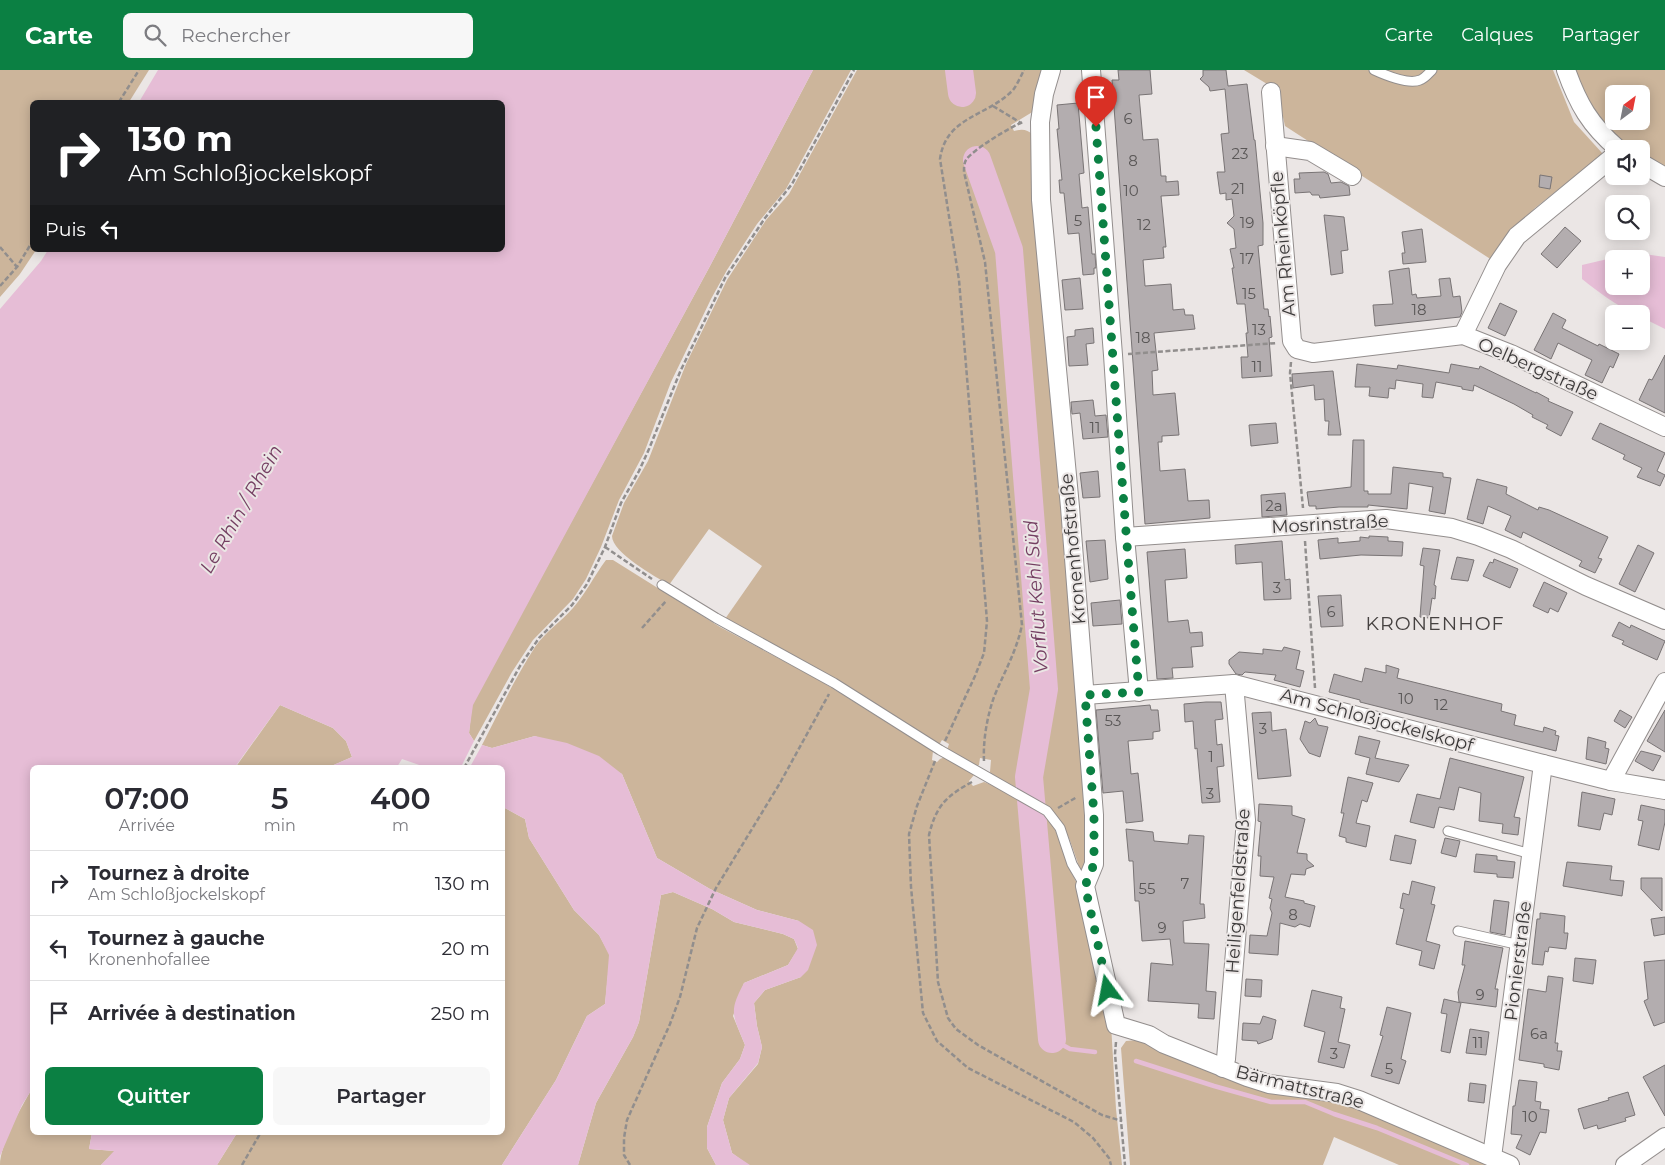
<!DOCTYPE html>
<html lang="fr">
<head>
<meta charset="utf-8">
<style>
  body { margin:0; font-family:Montserrat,sans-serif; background:#f7f7f7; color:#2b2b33; height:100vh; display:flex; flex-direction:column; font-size:19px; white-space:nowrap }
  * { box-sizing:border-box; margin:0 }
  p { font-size:16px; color:#7c7c81 }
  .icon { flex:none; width:28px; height:28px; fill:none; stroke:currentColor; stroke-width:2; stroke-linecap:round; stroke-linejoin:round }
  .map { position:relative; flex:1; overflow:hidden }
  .details { position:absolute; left:30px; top:695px; width:475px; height:370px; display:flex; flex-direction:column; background:#fff; border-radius:8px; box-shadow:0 2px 12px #0003 }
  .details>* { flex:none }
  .banner { position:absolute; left:30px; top:30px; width:475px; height:152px; border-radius:8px; box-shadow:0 2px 12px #0003; background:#202124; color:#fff; overflow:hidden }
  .needle { width:32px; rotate:32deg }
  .buttons { position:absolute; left:1605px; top:15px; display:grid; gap:10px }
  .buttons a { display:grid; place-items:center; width:45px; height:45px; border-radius:8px; background:#fff; box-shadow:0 2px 12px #0003; font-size:25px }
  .pin { position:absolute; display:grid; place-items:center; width:42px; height:42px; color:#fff; margin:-51px -21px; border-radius:50% 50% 50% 0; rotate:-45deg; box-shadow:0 0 5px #0007 }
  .pin .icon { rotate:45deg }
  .me { position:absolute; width:55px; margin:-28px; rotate:347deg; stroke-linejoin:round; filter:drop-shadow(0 0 4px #0008) }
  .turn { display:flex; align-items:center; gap:18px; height:105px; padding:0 15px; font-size:22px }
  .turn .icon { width:65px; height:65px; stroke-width:2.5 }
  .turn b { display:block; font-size:35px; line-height:42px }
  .then { display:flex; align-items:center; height:48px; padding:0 15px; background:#0003; gap:10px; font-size:19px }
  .eta { display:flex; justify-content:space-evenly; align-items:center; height:85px; text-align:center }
  .eta b { font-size:30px; font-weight:600; line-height:35px }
  .action { display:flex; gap:10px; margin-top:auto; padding:10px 15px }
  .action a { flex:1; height:58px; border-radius:8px; background:#0b8043; color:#fff; font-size:20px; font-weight:600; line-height:58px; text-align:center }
  .action a+a { background:#f7f7f7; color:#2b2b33 }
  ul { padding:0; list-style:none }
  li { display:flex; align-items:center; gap:15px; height:65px; padding:0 15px; border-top:1px solid #e1e1e2 }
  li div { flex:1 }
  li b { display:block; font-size:19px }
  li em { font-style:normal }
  header { display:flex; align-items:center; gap:30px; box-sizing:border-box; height:70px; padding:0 25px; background:#0b8043; color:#fff }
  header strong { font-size:24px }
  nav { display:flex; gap:28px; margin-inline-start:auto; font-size:18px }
  .search { width:350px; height:45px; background:#f7f7f7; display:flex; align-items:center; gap:12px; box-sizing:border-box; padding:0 18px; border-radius:8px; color:#7c7c81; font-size:19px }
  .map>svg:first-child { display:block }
  .green { fill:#ccb59b; fill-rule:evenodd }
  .water { fill:#e6bdd6; fill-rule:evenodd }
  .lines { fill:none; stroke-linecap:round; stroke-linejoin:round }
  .stream { stroke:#e6bdd6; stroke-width:4.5 }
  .river { stroke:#e6bdd6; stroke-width:28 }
  .building { fill:#b3adaf; stroke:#797475 }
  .service-casing { stroke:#938e8d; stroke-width:11 }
  .minor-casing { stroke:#938e8d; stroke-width:20 }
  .path { stroke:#918e8d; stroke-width:2.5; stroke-dasharray:5 2.5; stroke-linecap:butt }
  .service { stroke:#fff; stroke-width:9 }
  .minor { stroke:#fff; stroke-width:18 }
  .route { stroke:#0b8043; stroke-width:9; stroke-dasharray:0 16.2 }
  .labels { text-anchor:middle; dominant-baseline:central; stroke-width:4; stroke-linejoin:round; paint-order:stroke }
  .number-label { font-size:15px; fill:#5a5757 }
  .street-label { font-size:18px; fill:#3c3a3a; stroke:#ebe6e5 }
  .water-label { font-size:19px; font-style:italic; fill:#743f62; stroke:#ebe6e5 }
  .neighbourhood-label { font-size:19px; letter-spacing:1px; fill:#454140; stroke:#ebe6e5 }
</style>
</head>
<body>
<header>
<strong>Carte</strong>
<div class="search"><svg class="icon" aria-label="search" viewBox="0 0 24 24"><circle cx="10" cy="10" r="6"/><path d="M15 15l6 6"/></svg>Rechercher</div>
<nav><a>Carte</a><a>Calques</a><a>Partager</a></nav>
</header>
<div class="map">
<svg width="1665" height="1095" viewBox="0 0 1665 1095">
  <rect width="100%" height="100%" fill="#ebe6e5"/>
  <g class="green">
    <path d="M0 0H149L129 32H32V180H36L20 204 0 227Z"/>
    <path d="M813 0H851L786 119 757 154 727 200 711 229 671 312 644 383 619 430 601 477 586 509 573 529 533 570 512 602 474 671 469 663 472 635 710 196Z"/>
    <path d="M857 0H1044L1034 41 1011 55 1014 61C1022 59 1027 59 1033 65L1091 744 1092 789 1084 803 1080 799C1071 774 1067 754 1046 736L1072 804 1080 819 1111 954 1116 1039 1122 1095H748L732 1083 723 1050 729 1028 758 994 762 977 757 956 754 933 765 920 801 907 799 851 757 840 710 819 657 788 622 704 535 666 492 678 482 675C499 642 515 608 535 577 546 561 561 552 573 538 586 523 594 506 606 490H613L720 557 819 610 933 681 932 690 937 692 940 689 945 687 973 703 974 705 969 711 973 716 984 712 994 716 990 702 991 690 980 688 979 695 977 696 947 680 949 674 942 670 939 675 890 645 829 605 725 549 762 496 709 459 669 515C655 506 612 483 612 466L624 433 648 391 686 294 727 210 766 150 789 124Z"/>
    <path d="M1244 0H1553L1574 52 1603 84 1535 138 1519 155 1495 192 1285 56 1277 20Z"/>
    <path d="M1566 0H1665V107L1641 93V79H1618ZM1614 24H1641V51H1614Z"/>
    <path d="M280 635 333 658 346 671 352 687 329 697 235 698Z"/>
    <path d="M503 737 525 749 529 768 574 840 599 865 610 885 605 934 587 946 556 1010 502 1095H217L237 1063 502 1062Z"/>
    <path d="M673 822 712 839 734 852 783 864 794 869 798 879 788 895 744 913 733 946 745 975 740 989 722 1013 707 1057V1078L716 1095H578L596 1033 633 967 639 952 661 825Z"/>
    <path d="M1138 970 1339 1031 1498 1095H1399L1334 1067 1323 1095H1130L1121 978 1126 971Z"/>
    <path d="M32 1019V1062L92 1063 89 1079 115 1081 101 1095H0C0 1075 21 1037 32 1019Z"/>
  </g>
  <g class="water">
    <path d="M158 0H813L710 196 473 635 469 663 474 671 461 697H425L402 689 397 697H329L352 687 346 671 333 658 280 635 235 697 32 698V1019L22 1035 0 1086V239L41 191 48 180H502V32H139Z"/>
    <path d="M1644 184 1665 187V259L1641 247V244C1626 244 1595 219 1582 209V195L1612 188ZM1614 189H1641V216H1614Z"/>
    <path d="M535 666 567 673 599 686 622 704 657 788 710 819 757 840 799 851 813 860 817 875 808 900 801 907 765 920 754 933 757 956 762 977 758 993 729 1028 723 1050 732 1083 750 1095H716L707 1078V1057L722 1013 740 989 745 975C733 945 728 943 744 913L788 895 798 878 794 869 783 864 734 852 712 839 673 822 661 825 639 952 633 967 596 1033 578 1095H502L556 1010 587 946 605 934 609 885 599 865 574 840 529 768 525 749 503 737 502 698 470 697 482 675 492 678Z"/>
    <path d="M92 1063V1062L237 1063 217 1095H101L114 1081 89 1079Z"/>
  </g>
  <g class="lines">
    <g class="stream">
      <path d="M1052 969 1070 979 1095 982"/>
      <path d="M1136 991 1214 1016 1271 1032H1305L1334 1044 1377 1058 1467 1095"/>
    </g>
    <g class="river">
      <path d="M959 0 962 23"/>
      <path d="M977 90 1009 180 1044 619 1029 707 1052 969"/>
    </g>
  </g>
  <g class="building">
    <path d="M1118 0H1150L1152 24 1139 25 1143 70 1158 69 1161 106H1166V112L1178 111 1179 125 1161 126 1166 177H1163L1164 188 1143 190 1145 216 1171 214 1173 240 1184 239 1185 245H1193L1194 253 1195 259 1154 263 1158 300 1152 301 1153 325 1175 323 1179 365 1162 366V372H1158L1160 401 1185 399 1188 431 1209 430 1210 448 1145 454 1112 10H1119Z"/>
    <path d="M1203 0H1226L1228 16 1247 14 1254 70H1255L1263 153V175L1258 176 1264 239H1268L1269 247 1270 246 1272 267 1269 268 1272 306 1242 308 1241 287H1248L1246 263H1248L1245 234H1237L1232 198H1234L1230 179 1236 178 1234 159 1227 153 1234 146 1232 129 1226 130V123L1220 124 1217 102H1225L1221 64 1229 63 1225 19 1210 21 1209 17 1200 9 1203 6Z"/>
    <path d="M1078 33 1084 103 1079 104 1082 138 1088 137 1092 184H1095L1096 198H1094V204L1083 205 1079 163 1068 164 1064 123H1060L1059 110H1062L1057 59H1059L1057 35Z"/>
    <path d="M1324 102 1328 104 1331 113 1341 112 1349 116 1350 125 1320 128 1319 125H1312L1310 122 1295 123 1294 109H1300L1299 103Z"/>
    <path d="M1540 105 1552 107 1550 119 1539 117Z"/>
    <path d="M1324 145 1344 147 1348 180 1341 181 1343 203 1331 205Z"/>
    <path d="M1565 157 1581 171 1557 198 1541 184Z"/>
    <path d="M1422 159 1426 192 1403 194 1402 183H1405L1402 162Z"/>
    <path d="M1409 198 1412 225 1416 224 1417 228 1441 226 1439 209 1450 208 1453 227 1460 226 1462 242 1460 247 1375 256 1373 235 1393 234 1389 201Z"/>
    <path d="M1080 208 1083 239 1065 240 1062 210Z"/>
    <path d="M1500 233 1517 241 1505 266 1488 258Z"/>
    <path d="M1553 243 1566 250 1562 258 1598 276 1599 274 1619 284 1613 298 1610 296 1602 313 1585 305 1592 290 1558 273 1551 289 1534 280Z"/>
    <path d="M1093 258 1094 273 1086 274 1088 295 1069 296 1067 267 1075 266V260Z"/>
    <path d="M1665 285V343L1639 330 1649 309 1652 310Z"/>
    <path d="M1357 294 1397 299 1398 295 1449 303 1451 294 1479 299 1480 296 1536 323V322L1549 329 1548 331 1573 342 1561 366 1546 358 1548 355 1532 347 1533 345 1514 334 1474 315 1473 321 1462 319V317L1436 312 1433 328 1422 327 1423 314 1396 310 1395 319 1389 318 1388 328 1369 326 1370 317H1355Z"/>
    <path d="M1333 301 1339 350 1341 365H1328L1329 351H1325L1324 329 1315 330 1314 315 1293 318 1292 304Z"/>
    <path d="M1093 330 1095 346 1106 345 1108 367 1083 369 1080 343 1072 344 1071 332Z"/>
    <path d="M1276 353 1278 373 1251 376 1249 355Z"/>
    <path d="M1600 353 1665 383 1657 401 1665 405 1660 416 1637 407 1642 398 1623 389 1625 385 1592 369Z"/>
    <path d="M1353 370H1364V421H1368V424H1391L1393 397 1443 403V407L1451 408 1445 444 1429 441 1433 417 1409 413 1407 439 1368 435V437H1339L1316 439V436H1309L1307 422 1351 417Z"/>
    <path d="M1098 401 1100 427 1083 428 1080 403Z"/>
    <path d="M1477 409 1507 417 1506 424 1538 440 1539 437 1549 440 1608 467 1598 488 1602 489 1595 503 1579 496 1582 491 1523 462 1521 468 1505 460 1511 446 1488 436 1483 454 1467 449Z"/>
    <path d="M1285 423 1287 445 1262 447 1261 425Z"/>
    <path d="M1369 466 1388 467V471L1403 472 1402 486 1361 485 1320 489 1318 470 1338 468V473L1360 471V467L1369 468Z"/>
    <path d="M1105 470 1108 509 1090 512 1086 471Z"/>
    <path d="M1282 471 1285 510 1290 509 1291 529 1264 530 1262 492 1236 494 1235 475Z"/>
    <path d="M1638 475 1654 483 1635 522 1619 514Z"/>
    <path d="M1423 478 1440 480 1434 515 1436 516 1435 529 1432 528 1429 548 1420 547 1424 496 1420 495Z"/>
    <path d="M1185 479 1187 508 1165 510 1168 552 1188 550 1190 563 1202 562 1203 576 1191 577 1193 597 1172 598 1173 608 1157 609 1147 482Z"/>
    <path d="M1457 487 1474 490 1468 511 1451 509Z"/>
    <path d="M1494 489 1518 499 1510 518 1483 506 1490 492 1493 493Z"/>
    <path d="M1544 512 1567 523 1558 542 1550 538 1548 543 1533 536Z"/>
    <path d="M1341 525 1343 556 1321 557 1318 526Z"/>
    <path d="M1120 530 1122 554 1093 556 1091 533Z"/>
    <path d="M1619 552 1630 558 1631 555 1665 571 1657 590 1622 574 1624 571 1612 566Z"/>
    <path d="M1284 577 1300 581 1296 599 1304 601 1300 617 1274 610 1276 605 1245 602 1242 605 1236 604 1229 594V590L1239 582 1263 584V579L1282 581Z"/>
    <path d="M1386 595 1399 599 1397 608 1502 634 1501 641 1516 645 1514 655 1543 662 1544 657 1556 661 1555 665 1559 666 1556 681 1360 632V630L1329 622 1334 604 1362 612 1365 598 1386 603Z"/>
    <path d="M1206 632H1221L1223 649 1215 650 1217 675 1222 674 1224 696 1217 697 1220 732 1202 733 1197 678 1195 679 1193 651 1185 652 1184 634Z"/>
    <path d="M1150 635 1151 640H1158L1160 661 1153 662V669L1128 671 1131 704 1138 703 1143 751 1126 753 1123 721 1103 723 1096 640Z"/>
    <path d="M1620 640 1632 647 1625 658 1614 651Z"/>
    <path d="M1665 640V682L1647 671Z"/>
    <path d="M1271 642 1272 661 1286 659 1291 706 1258 709 1252 643Z"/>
    <path d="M1315 648 1318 655 1328 657 1320 687 1309 683 1300 669 1305 651 1310 653Z"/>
    <path d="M1359 666 1380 671 1375 688 1409 695 1399 712 1366 704 1370 688 1355 684Z"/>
    <path d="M1588 667 1606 672 1605 678 1609 679 1606 694 1586 689Z"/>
    <path d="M1641 681 1661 686 1653 701 1635 691Z"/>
    <path d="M1450 688 1524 707 1514 747 1520 748 1518 765 1502 763 1503 754 1479 751 1481 723 1459 717 1454 740 1439 737 1434 758 1410 752 1417 724 1440 729Z"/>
    <path d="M1348 707 1373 713 1367 732 1362 730 1356 753 1370 756 1366 777 1346 772V768L1339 766 1344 743H1341Z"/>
    <path d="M1582 722 1615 729 1612 745 1604 743 1600 760 1578 756Z"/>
    <path d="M1259 734 1292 736V745L1305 749 1297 783 1307 784V790L1314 796 1306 799 1305 805 1291 804 1285 827 1304 831V833L1315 836 1310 857 1300 854 1295 857 1280 853 1278 885 1249 883 1250 865 1267 866 1272 843 1270 838 1272 829 1269 828 1274 807 1260 806 1261 786H1258L1261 752 1258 751Z"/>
    <path d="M1641 735 1665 740V752L1659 780 1638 775 1643 751 1638 750Z"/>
    <path d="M1126 759 1153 762 1154 771 1188 774 1189 765 1204 766 1200 834H1204L1205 848 1183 851 1184 873 1209 874 1206 921 1216 922 1214 949 1198 948 1199 934 1148 931 1151 893 1173 895 1170 869 1142 871 1139 831H1135L1133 791H1129Z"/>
    <path d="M1395 765 1416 770 1411 794 1390 790Z"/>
    <path d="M1445 768 1460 771 1456 787 1441 783Z"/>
    <path d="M1476 784 1497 786V790L1515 792 1513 808 1497 807V804L1474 802Z"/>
    <path d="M1567 792 1612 796 1610 810 1624 811 1622 826 1563 816Z"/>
    <path d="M1641 808H1662V841L1641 819Z"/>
    <path d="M1412 811 1435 817 1431 834 1435 835 1426 871 1440 875 1434 899 1419 895 1422 881 1396 874 1404 839 1400 838 1403 823 1409 825Z"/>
    <path d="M1494 830 1509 832 1505 865 1490 862Z"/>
    <path d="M1540 843 1565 846 1564 863H1568L1566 879 1549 877 1548 882 1545 881 1543 895 1532 894 1537 849H1540Z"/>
    <path d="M1665 847V864L1654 866 1651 849Z"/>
    <path d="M1465 871 1503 878 1495 919H1498L1496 937 1459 932 1458 922 1465 895H1462Z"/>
    <path d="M1575 888 1596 890 1593 914 1573 911Z"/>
    <path d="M1665 890V952L1654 956 1644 931 1648 929 1644 892Z"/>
    <path d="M1548 906 1563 908 1555 973H1558L1557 981H1562L1559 1000 1544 997V994L1519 990 1528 919 1546 922Z"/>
    <path d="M1246 909 1262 910 1261 927 1245 926Z"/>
    <path d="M1312 920 1342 927 1340 938 1345 939 1338 972 1350 975 1344 998 1318 992 1325 962 1304 956Z"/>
    <path d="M1444 929 1461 933 1450 983 1441 981 1447 944 1441 943Z"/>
    <path d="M1387 937 1411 943 1401 989 1406 991 1399 1014 1371 1006 1383 966 1380 965Z"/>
    <path d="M1263 946 1276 950 1272 969 1258 974 1257 971 1242 970 1243 953 1260 954Z"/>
    <path d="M1470 959 1489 962 1486 985 1466 983Z"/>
    <path d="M1665 995V1046L1643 1007Z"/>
    <path d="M1519 1010 1537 1012 1535 1031 1541 1032 1540 1039 1549 1040 1546 1063 1540 1062 1530 1085 1516 1078 1522 1065 1511 1064 1513 1036H1515Z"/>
    <path d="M1470 1013 1486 1015 1484 1033 1468 1031Z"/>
    <path d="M1628 1022 1635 1045 1625 1048 1626 1051 1598 1059 1597 1055 1584 1059 1578 1039 1609 1030 1608 1028Z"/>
  </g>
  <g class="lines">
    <defs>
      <g id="service">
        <path d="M1374 0C1385 5 1408 15 1420 10 1424 9 1429 3 1432 0"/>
        <path d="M662 515 716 548 834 613 940 680 1047 741 1060 758 1072 794 1085 816"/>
        <path d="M1448 761 1531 784"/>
        <path d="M1458 861 1520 875"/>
      </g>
      <g id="minor">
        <path d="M1051 0 1044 24 1040 52 1041 130 1070 437 1094 745V794L1085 816 1116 955 1149 965 1164 974 1247 1007 1269 1014 1337 1023 1359 1030 1510 1095"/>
        <path d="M1091 0 1113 285 1125 467 1139 622"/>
        <path d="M1566 0C1578 34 1590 55 1618 79"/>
        <path d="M1271 22 1292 271 1297 279 1313 283 1463 265 1511 284 1665 357"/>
        <path d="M1275 76 1310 81 1352 106"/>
        <path d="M1641 93 1665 107"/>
        <path d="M1463 265 1497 195 1517 166 1614 86"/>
        <path d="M1125 467 1386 449 1452 458 1478 466 1511 479 1586 516 1665 550"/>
        <path d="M1085 625 1234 614 1543 694 1611 711 1665 720"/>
        <path d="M1611 711 1665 612"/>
        <path d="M1223 998 1226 989 1246 750 1234 614"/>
        <path d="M1492 1087 1543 694"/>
        <path d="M1625 1095 1665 1067"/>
      </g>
    </defs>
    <use href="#service" class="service-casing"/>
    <use href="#minor" class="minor-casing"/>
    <g class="path">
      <path d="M119 32 139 0"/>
      <path d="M993 36 1021 53"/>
      <path d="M0 177 17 197"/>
      <path d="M0 216 17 197 32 172"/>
      <path d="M1128 284 1277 273"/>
      <path d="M1291 292 1290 303 1303 438"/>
      <path d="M1305 471 1315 618"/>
      <path d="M605 477 652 509"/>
      <path d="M642 558 666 531"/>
      <path d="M945 671 975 606 984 583 987 551 959 210 940 89C946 46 987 47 1013 20 1017 15 1021 6 1024 0"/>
      <path d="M935 691 917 736 909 764 911 817 923 943 937 971 968 998 1074 1052 1093 1068 1109 1088 1111 1095"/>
      <path d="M984 691C983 670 987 647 994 627 1004 602 1016 583 1022 555L985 192 964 102C964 98 964 93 966 90 972 80 1012 56 1023 52"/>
      <path d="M464 698 520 596 539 568 572 535 587 514 605 477 621 433 639 401 649 379 680 302 725 208 765 148 792 114 854 0"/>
      <path d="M972 712C946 726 936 736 929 765L938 912 948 948 956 959 978 975 1102 1045 1122 1051"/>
      <path d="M1058 738 1077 727"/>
      <path d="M1116 972 1115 984 1125 1095"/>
      <path d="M242 1095 261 1062"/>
      <path d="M630 1095 624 1085V1068L627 1050 670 954 680 927 697 858 716 818 780 713 829 624"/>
    </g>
    <use href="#service" class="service"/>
    <use href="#minor" class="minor"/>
  </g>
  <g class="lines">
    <path class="route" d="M1096 57C1110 245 1123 434 1139 622L1085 625 1094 745V794L1085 816 1108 920"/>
  </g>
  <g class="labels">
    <g class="number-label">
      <text x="1128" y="48">6</text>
      <text x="1240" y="83">23</text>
      <text x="1133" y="90">8</text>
      <text x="1238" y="118">21</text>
      <text x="1131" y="120">10</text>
      <text x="1078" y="150">5</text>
      <text x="1247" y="152">19</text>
      <text x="1144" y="154">12</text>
      <text x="1247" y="188">17</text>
      <text x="1249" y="223">15</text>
      <text x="1419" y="239">18</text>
      <text x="1259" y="259">13</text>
      <text x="1143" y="267">18</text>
      <text x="1257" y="296">11</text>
      <text x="1095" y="357">11</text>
      <text x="1274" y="435">2a</text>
      <text x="1277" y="517">3</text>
      <text x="1331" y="541">6</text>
      <text x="1406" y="628">10</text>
      <text x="1441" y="634">12</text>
      <text x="1113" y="650">53</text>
      <text x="1263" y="658">3</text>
      <text x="1211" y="686">1</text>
      <text x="1210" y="723">3</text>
      <text x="1185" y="813">7</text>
      <text x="1147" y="818">55</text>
      <text x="1293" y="844">8</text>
      <text x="1162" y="857">9</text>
      <text x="1480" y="924">9</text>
      <text x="1539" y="963">6a</text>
      <text x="1478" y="972">11</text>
      <text x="1334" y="983">3</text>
      <text x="1389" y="998">5</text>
      <text x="1530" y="1046">10</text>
    </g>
    <g class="street-label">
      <text transform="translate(1283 174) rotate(-95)">Am Rheinköpfle</text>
      <text transform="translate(1538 299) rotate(24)">Oelbergstraße</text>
      <text transform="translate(1330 454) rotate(-3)">Mosrinstraße</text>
      <text transform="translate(1073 479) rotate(-95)">Kronenhofstraße</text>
      <text transform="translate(1377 650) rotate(15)">Am Schloßjockelskopf</text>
      <text transform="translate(1238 821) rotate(-86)">Heiligenfeldstraße</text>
      <text transform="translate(1518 891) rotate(-83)">Pionierstraße</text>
      <text transform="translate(1300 1017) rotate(14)">Bärmattstraße</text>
    </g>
    <g class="water-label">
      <text transform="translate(241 439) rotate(-60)">Le Rhin / Rhein</text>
      <text transform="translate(1036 527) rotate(-94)">Vorflut Kehl Süd</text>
    </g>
    <g class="neighbourhood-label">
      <text x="1435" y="553">KRONENHOF</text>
    </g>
  </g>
</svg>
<div class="buttons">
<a><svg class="needle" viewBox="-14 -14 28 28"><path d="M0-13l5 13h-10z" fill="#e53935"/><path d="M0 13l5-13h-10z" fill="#7c7c81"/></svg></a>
<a><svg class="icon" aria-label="sound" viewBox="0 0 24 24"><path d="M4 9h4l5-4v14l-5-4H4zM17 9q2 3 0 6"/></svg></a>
<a><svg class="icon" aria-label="search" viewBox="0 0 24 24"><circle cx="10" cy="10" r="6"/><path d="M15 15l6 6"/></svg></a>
<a>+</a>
<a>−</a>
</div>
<div class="pin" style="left:1096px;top:57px;background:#d93025"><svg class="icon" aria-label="arrive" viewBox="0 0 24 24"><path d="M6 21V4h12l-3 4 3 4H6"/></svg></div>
<svg class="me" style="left:1108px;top:920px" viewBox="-20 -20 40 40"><path d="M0-17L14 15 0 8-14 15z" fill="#0b8043" stroke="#fff" stroke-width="4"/></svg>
<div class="banner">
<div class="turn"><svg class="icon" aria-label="right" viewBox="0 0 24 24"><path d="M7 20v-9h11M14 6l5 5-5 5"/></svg><div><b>130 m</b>Am Schloßjockelskopf</div></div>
<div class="then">Puis<svg class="icon" aria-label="left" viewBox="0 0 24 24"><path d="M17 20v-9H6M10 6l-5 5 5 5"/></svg></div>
</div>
<section class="details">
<div class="eta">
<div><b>07:00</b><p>Arrivée</p></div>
<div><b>5</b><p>min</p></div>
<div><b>400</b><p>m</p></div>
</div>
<ul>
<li><svg class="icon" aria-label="right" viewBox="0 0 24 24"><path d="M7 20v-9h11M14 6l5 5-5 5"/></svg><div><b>Tournez à droite</b><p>Am Schloßjockelskopf</p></div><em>130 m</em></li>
<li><svg class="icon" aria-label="left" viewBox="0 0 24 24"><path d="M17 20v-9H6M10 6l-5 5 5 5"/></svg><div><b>Tournez à gauche</b><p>Kronenhofallee</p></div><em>20 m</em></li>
<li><svg class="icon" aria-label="arrive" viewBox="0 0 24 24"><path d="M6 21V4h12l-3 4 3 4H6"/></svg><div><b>Arrivée à destination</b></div><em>250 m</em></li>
</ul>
<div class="action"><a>Quitter</a><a>Partager</a></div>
</section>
</div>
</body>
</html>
